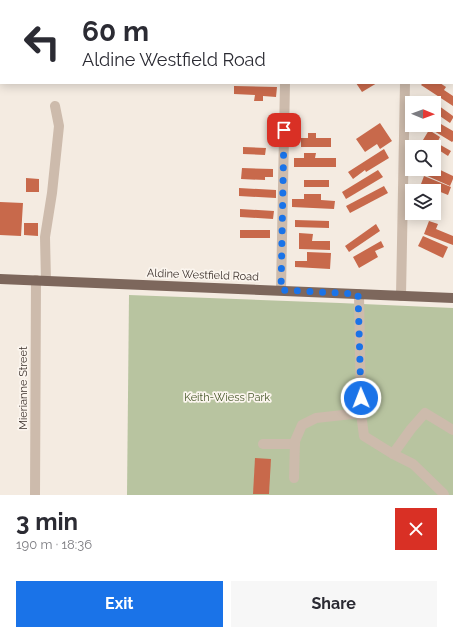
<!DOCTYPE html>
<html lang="en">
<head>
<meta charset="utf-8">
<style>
  body { margin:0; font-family:Raleway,sans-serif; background:#f7f7f7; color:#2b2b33; height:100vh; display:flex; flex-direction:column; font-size:15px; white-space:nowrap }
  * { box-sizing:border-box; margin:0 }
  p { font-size:13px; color:#7c7c81 }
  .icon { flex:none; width:22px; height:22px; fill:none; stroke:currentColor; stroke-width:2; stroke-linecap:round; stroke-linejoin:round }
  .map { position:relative; height:495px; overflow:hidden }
  .details { display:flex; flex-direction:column; background:#fff; flex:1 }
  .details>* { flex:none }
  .top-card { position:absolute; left:0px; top:0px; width:453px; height:84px; box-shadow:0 2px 10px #0003; background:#fff; color:#2b2b33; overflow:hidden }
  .needle { width:26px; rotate:91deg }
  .fabs { position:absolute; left:405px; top:96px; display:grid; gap:8px }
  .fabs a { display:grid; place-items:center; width:36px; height:36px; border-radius:0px; background:#fff; box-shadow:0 2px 10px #0003; font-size:20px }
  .pin { position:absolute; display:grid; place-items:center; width:34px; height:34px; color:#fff; margin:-17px; border-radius:8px; box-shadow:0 2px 6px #0006 }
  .me { position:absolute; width:44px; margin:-22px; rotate:359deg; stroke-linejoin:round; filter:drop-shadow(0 0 3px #0008) }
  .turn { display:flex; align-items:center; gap:14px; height:84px; padding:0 16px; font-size:18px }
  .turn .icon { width:52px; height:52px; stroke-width:2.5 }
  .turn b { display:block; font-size:28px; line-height:34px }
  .round { display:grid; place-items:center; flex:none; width:42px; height:42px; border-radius:0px; background:#f7f7f7 }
  .headline { display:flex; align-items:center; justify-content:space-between; height:68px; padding:0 16px }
  h1 { font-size:24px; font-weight:700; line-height:30px }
  .cta { display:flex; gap:8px; margin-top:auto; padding:8px 16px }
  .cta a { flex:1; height:46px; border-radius:0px; background:#1a73e8; color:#fff; font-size:16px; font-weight:700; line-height:46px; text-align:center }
  .cta a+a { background:#f7f7f7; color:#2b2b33 }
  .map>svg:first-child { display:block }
  .green { fill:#b8c4a0 }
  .building { fill:#c8694b }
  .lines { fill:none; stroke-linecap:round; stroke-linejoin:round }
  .minor { stroke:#cdbbac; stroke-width:10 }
  .major { stroke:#7d675c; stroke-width:10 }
  .route { stroke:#1a73e8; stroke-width:7; stroke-dasharray:0 12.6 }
  .labels { text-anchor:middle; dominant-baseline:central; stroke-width:3.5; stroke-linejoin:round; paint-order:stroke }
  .street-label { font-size:11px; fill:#3b302b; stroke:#fbf5ee }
  .park-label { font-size:11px; fill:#4a5a2e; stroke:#fbf5ee }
</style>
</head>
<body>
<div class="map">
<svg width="453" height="495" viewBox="0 0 453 495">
  <rect width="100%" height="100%" fill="#f4ebe1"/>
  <path class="green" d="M129 295 340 303 453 308V495H127Z"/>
  <g class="building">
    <path d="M356 83H377L362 92Z"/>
    <path d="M423 83H440L446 87 444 90 453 96V106L421 85Z"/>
    <path d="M234 86 277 87 276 97 263 96V101H254L255 95 234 94Z"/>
    <path d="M428 98 453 116V118L450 123 434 112V103H425Z"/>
    <path d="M434 120 453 131V141L452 142 424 125H434Z"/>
    <path d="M380 123 392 141 380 149 377 144 365 152 356 139Z"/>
    <path d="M429 130 440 137 437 143 451 151 448 156 423 140Z"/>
    <path d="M308 133H316V138H331V147H301V138H308Z"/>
    <path d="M243 147 266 148 265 155 243 154Z"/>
    <path d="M384 149 389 158 366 172 365 170 353 179 348 172Z"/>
    <path d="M304 153H316L315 158H336V167H294V158H304Z"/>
    <path d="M434 167 453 176V179L450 186 423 174 425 169H434Z"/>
    <path d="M242 168 273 169V177H265V180L241 179Z"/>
    <path d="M378 170 383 177 346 199 342 192Z"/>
    <path d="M424 176 451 187 448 195 421 184Z"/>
    <path d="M26 178 39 179V192H26Z"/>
    <rect x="304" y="180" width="25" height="7"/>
    <path d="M384 186 388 193 350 213 346 206Z"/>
    <path d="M239 188 276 190V198L239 196Z"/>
    <path d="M304 194H321V200L335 201 334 209 292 207V199H304Z"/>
    <path d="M0 202 23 203 21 236 0 235Z"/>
    <path d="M240 209 274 211 273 219 240 217Z"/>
    <path d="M295 220 329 221V228L295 227Z"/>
    <path d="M429 221 438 224 436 229 453 236V245L424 234Z"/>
    <path d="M24 223H38V236L24 235Z"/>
    <path d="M376 224 380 231 349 252 345 246Z"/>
    <rect x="240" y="230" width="30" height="8"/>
    <path d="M299 233 313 234 312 241H330V250L299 249Z"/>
    <path d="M423 236 448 247 443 258 418 246Z"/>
    <path d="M381 241 384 247 375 251 378 257 359 268 353 257Z"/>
    <path d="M307 252 331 253 330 269 295 267V261H307Z"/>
    <path d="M255 458 271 459 269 494H253Z"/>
  </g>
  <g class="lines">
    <g class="minor">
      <path d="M287 1V0"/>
      <path d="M406 1V0"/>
      <path d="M46 281 45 237 52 193 59 126 55 106"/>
      <path d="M281 290 285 83"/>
      <path d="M359 294 361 413 364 436 393 454 413 464 443 493 444 495"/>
      <path d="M401 296 405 83"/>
      <path d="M263 444H295"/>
      <path d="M393 454 411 429 425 413 453 430"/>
      <path d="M294 478 295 441 302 425 316 418 361 413"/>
      <path d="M35 495 36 280"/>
    </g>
    <path class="major" d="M0 279 453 298"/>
  </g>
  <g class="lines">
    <path class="route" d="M284 130 281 290 358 294 361 398"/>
  </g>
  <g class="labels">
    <g class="street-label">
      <text transform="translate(203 275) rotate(2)">Aldine Westfield Road</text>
      <text transform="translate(23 388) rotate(-90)">Mierianne Street</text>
    </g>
    <g class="park-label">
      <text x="227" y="397">Keith-Wiess Park</text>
    </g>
  </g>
</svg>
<div class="fabs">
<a><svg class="needle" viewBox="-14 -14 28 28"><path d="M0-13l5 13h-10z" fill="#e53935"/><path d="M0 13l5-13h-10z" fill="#7c7c81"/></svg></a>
<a><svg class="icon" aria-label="search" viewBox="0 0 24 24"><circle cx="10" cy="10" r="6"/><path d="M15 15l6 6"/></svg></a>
<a><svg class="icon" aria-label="layers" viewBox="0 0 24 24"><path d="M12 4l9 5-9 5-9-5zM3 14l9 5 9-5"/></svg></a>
</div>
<div class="pin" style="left:284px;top:130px;background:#d93025"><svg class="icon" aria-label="arrive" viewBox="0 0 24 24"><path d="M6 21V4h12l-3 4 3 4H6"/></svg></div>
<svg class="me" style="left:361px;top:398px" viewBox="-20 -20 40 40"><circle r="17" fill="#1a73e8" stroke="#fff" stroke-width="3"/><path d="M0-11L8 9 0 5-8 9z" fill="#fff"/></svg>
<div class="top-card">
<div class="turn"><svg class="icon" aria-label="left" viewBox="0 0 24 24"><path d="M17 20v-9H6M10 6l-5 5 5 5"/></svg><div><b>60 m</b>Aldine Westfield Road</div></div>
</div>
</div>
<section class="details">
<div class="headline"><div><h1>3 min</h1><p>190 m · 18:36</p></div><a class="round" style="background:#d93025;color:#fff"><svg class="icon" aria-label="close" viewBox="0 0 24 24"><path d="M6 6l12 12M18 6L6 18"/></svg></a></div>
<div class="cta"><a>Exit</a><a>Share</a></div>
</section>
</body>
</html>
